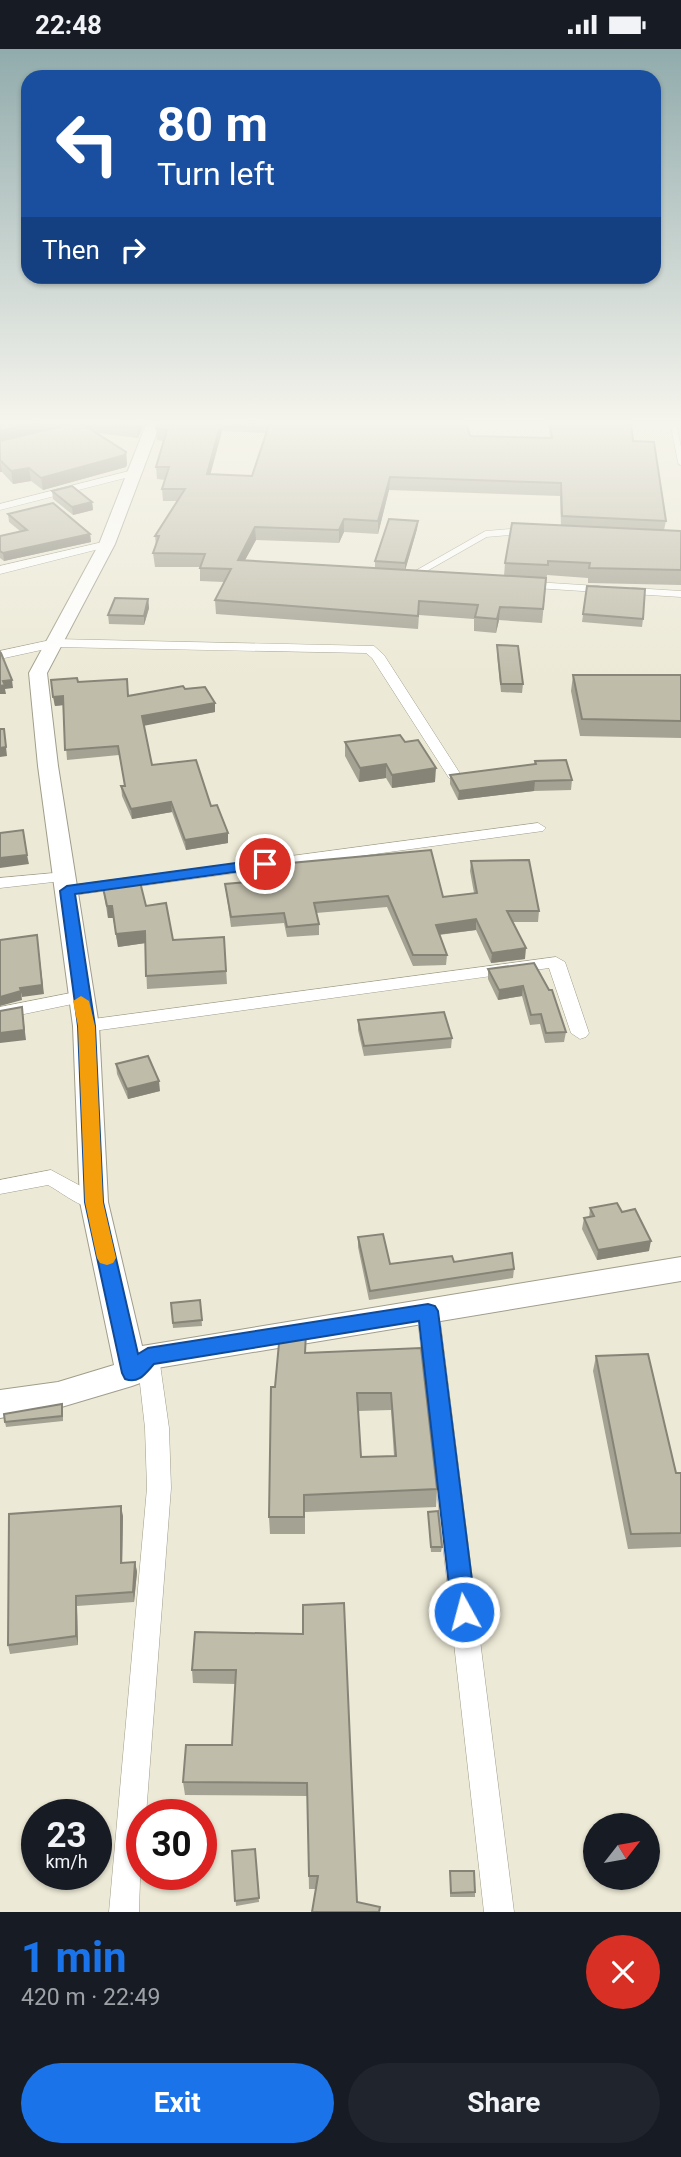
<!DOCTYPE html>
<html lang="en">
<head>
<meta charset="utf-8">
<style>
  body { margin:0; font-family:Roboto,sans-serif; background:#20242c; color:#f1f3f6; height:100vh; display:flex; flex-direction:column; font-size:26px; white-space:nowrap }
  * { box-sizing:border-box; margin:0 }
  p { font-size:23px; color:#9ea1a6 }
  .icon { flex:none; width:38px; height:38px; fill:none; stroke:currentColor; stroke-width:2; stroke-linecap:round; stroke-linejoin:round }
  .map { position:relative; height:1863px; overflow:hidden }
  .details { display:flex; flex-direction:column; background:#171b24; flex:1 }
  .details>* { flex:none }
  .guide { position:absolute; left:21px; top:21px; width:640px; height:214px; border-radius:21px; box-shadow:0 2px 5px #0004; background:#1a4fa0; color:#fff; overflow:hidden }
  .needle { width:46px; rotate:59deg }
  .fabs { position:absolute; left:583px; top:1764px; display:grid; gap:14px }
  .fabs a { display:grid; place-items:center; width:77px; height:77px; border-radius:50%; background:#171b24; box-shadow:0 2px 5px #0004; font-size:35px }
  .speed { position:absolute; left:21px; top:1750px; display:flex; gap:14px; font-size:35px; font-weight:700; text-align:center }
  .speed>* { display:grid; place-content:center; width:91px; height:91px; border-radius:50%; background:#171b24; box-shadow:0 2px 5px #0004; line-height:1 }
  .speed small { font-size:18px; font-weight:400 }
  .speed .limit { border:10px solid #d22; background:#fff; color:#111 }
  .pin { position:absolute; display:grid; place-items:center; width:60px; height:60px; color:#fff; margin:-30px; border:4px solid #fff; border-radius:50%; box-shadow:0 2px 7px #0007 }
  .me { position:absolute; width:77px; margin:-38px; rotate:353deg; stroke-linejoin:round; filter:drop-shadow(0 0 5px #0008) }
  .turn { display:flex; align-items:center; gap:24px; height:147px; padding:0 21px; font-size:32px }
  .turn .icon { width:91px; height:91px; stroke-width:2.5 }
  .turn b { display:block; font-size:49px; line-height:60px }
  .then { display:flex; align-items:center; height:66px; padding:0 21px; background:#0003; gap:14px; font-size:26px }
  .round { display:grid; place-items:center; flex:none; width:74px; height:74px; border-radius:37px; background:#20242c }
  .summary { display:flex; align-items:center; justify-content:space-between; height:119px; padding:0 21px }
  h1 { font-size:42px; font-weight:700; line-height:52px; color:#1a73e8 }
  .primary-button { display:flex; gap:14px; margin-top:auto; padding:14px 21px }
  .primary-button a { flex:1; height:80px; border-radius:42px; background:#1a73e8; color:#fff; font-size:28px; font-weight:700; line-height:80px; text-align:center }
  .primary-button a+a { background:#20242c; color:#f1f3f6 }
  .status { display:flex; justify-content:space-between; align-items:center; height:49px; padding:0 35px; background:#171b24; direction:ltr }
  .status svg { height:19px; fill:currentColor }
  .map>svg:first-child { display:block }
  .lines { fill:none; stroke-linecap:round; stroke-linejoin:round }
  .lane-casing { stroke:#a09d8b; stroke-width:7 }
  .street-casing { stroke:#a09d8b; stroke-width:1 }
  .secondary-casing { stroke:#a09d8b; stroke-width:2 }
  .lane { stroke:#fff; stroke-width:6 }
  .street { fill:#fff; fill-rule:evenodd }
  .secondary { fill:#fff; fill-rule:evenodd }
  .wall { fill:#a4a292; fill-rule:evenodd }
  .shaded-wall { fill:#868477 }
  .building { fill:#bfbcaa; stroke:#868477; stroke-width:2; fill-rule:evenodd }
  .route { fill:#1a73e8; stroke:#114b97; stroke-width:2 }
  .slow { fill:#f59e0b }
</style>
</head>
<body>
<div class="status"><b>22:48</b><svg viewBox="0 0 49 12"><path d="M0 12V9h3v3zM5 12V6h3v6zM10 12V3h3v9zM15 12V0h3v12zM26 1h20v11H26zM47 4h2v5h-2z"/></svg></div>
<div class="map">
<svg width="681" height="1863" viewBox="0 0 681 1863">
  <rect width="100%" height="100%" fill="#ece9d6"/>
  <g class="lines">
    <defs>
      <g id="lane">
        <path d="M673 373 681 413"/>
        <path d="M414 526 486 485 522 482"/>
        <path d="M535 536 598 540"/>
        <path d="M633 542 681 545"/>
      </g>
      <g id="street">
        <path d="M133 421 137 422V426L0 461V455Z"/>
        <path d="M107 492 111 493V497L0 525V517Z"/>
        <path d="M55 590 374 597 384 606 461 726 454 730 449 729 372 609 366 604 55 598 0 610V602Z"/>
        <path d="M538 774 546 779 543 782 67 847 59 842 67 837Z"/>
        <path d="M65 823 73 828 71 831 0 839V829Z"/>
        <path d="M556 908 565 913 589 984 586 988 580 990 571 984 549 919 86 983 77 977 86 971Z"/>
        <path d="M81 942 90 948 87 952 0 970V958Z"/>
        <path d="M51 1121 101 1148 104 1153 101 1158C84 1163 63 1144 48 1136L0 1145V1131Z"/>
        <path d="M428 1254 436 1257 439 1263 514 1863H484L417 1263 420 1257Z"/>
        <path d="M148 1299 156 1302 159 1308 169 1379 171 1439 146 1766H142L139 1863H109L147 1439 145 1379 137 1308 140 1302Z"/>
      </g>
      <path id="secondary" d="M147 373H161L115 495 47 624 58 717 99 977 108 1153 142 1297 681 1208V1232L157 1319 143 1333 132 1337 58 1359 0 1369V1341L58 1333 114 1316 80 1153 73 977 38 717 29 624 99 495Z"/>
    </defs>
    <use href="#lane" class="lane-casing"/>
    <use href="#street" class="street-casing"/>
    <use href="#secondary" class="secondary-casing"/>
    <use href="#lane" class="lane"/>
    <use href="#street" class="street"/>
    <use href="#secondary" class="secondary"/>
  </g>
  <g class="wall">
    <path d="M0 373H145L138 389 96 384 126 403 127 415 126 418 43 441 31 432 13 435 2 423H0Z"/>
    <path d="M158 373H466L470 387 550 389 548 373H631L633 392 666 472 664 481 681 482V536L588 534V529L547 526 542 574 499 571 496 584 474 582V570L419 566 418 580 216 565 215 551 224 533 200 532V518H155L153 504 156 497 155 487 177 452H163L162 440 165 431 157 430 156 418 163 392 157 391 156 379ZM222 382 266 384 252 427 210 425ZM389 441 560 447 561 476 505 514 504 527 405 521 417 480 418 472 375 512V519L245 511 256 491 339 494 344 483 378 485Z"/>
    <path d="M52 442 92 453 93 461 73 466 53 450Z"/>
    <path d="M8 465 90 485 91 493 4 512 0 509V487L20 482 9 473Z"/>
    <path d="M587 537 643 570 642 578 582 573Z"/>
    <path d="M148 550 149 559 144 576 109 575 108 566Z"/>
    <path d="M497 596 523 635 522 644 501 643 497 605Z"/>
    <path d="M573 626H681V689L580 687 571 642Z"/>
    <path d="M51 631 78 633 128 647 185 640 215 654V663L144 676 152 716 211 757 228 794 186 801 172 763 132 770 122 747 121 737H125L119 706 67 711 63 656 55 657Z"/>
    <path d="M345 693H405L435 733 392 739 386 729 359 733 345 707Z"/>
    <path d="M535 712 572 731 571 741 534 742 458 751 450 735V726L534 715Z"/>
    <path d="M471 812 539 862 538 873H513L525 910 491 914 476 881 439 886 447 906 446 916 413 917 387 858 316 864 319 875V886L287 888 284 874 231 878 225 835 281 830 280 815 443 848 474 844 470 822Z"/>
    <path d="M102 834 146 857 173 891 224 888 227 935 147 940 145 894 118 898 113 869H108Z"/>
    <path d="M534 914 566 983 564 993 545 994 540 975 530 976 522 947 498 951 488 930V920Z"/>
    <path d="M358 971 452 989 451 999 364 1007 358 981Z"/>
    <path d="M116 1015 160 1042 128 1050 117 1025Z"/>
    <path d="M590 1159 622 1163 649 1202 597 1211 582 1180 584 1169H589Z"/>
    <path d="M358 1188 390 1215 454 1213 514 1220 513 1229 369 1251 358 1198Z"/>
    <path d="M200 1251 202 1277 173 1279 171 1254Z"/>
    <path d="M421 1299 437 1440 436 1458 305 1463V1485H270L269 1468 275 1338 306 1304ZM391 1361 394 1407 361 1408 358 1362Z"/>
    <path d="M596 1307 676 1424H681V1498L628 1500 593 1322Z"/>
    <path d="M63 1360V1372L6 1378 5 1373Z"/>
    <path d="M428 1463 442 1498 441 1503H431Z"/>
    <path d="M123 1467 122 1514 135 1513 137 1523 134 1553 77 1557 78 1596 10 1605 8 1596Z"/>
    <path d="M303 1585 357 1853 380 1858V1863H312L316 1840H309L307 1747 185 1746 183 1733 232 1696 235 1635 193 1634 192 1621Z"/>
    <path d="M255 1800 259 1853 236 1857 232 1802Z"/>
    <path d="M450 1822 475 1843V1848H450Z"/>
  </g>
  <g class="shaded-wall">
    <path d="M39 373H88L0 394V382Z"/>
    <path d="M139 373H145L138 389 137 377Z"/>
    <path d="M221 373 222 382 207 438V425Z"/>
    <path d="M126 403 127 415 126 418 43 441 41 429Z"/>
    <path d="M0 411 2 423H0Z"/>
    <path d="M29 419 31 432 13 435 11 422Z"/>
    <path d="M390 428 389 441 378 485V472Z"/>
    <path d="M92 453 93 461 73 466 72 458Z"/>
    <path d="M344 470V483L339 494V481Z"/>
    <path d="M418 472 417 480 405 522V514Z"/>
    <path d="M255 478 256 491 238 524V511Z"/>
    <path d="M90 485 91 493 4 512 3 504Z"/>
    <path d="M148 550 149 559 144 576V567Z"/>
    <path d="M500 558 499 571 496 584 497 570Z"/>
    <path d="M12 631 13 639 5 640 6 645H0V637L3 632Z"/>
    <path d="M63 647 64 656 55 657 53 648Z"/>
    <path d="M215 654V663L143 677 142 667Z"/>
    <path d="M4 680 7 707 0 708V699Z"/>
    <path d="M386 715V729L359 733 360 719Z"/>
    <path d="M436 719 435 733 392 739V726Z"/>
    <path d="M535 732 534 742 458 751 459 742Z"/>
    <path d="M171 753 172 763 132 770 131 760Z"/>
    <path d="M228 784V794L186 801 185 791Z"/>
    <path d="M27 806 29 815 0 819V809Z"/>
    <path d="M107 857H112L113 869H108Z"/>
    <path d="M476 870V881L435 886 436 876Z"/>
    <path d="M145 882 146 894 118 898 116 885Z"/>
    <path d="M38 895 44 945 22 948 20 939Z"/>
    <path d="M526 899 525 910 491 914 492 904Z"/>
    <path d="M523 937 522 947 498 951 499 941Z"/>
    <path d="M21 942 22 951 0 957V948Z"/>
    <path d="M22 958 26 991 0 994V984Z"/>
    <path d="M159 1032 160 1042 128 1050 127 1040Z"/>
    <path d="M651 1192 649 1202 597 1211 598 1201Z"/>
    <path d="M121 1457 123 1467 122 1524 121 1514Z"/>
    <path d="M135 1513 137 1523 134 1553 133 1543Z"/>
    <path d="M76 1547 77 1557 78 1596 76 1587Z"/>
  </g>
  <g class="building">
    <path d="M0 373H39L0 382Z"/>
    <path d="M79 373 126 403 125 406 41 429 29 419 11 422 0 411V392Z"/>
    <path d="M101 373H139L137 377Z"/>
    <path d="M158 373H221L207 425 252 427 270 373H466L470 387 552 389 550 373H631L633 392 654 393 666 472 562 467 561 434 390 428 378 472 344 470 339 481 255 478 238 511 546 529 543 560 500 558 497 570 475 568 478 556 419 552 418 567 215 551 231 520 200 519 205 505 153 504 159 487H155L185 440H162L169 418H156L167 381 156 379Z"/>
    <path d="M72 437 92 453 72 458 52 442Z"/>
    <path d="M53 454 90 485 3 504 0 502V487L27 481 8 465Z"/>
    <path d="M389 470 418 472 405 514 375 512Z"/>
    <path d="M512 474 681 482V521L589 519 590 514 548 512V516L505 514Z"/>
    <path d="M587 537 645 540 643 570 583 565Z"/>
    <path d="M115 549 148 550 144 567 108 566Z"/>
    <path d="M497 596 518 597 523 635H501Z"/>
    <path d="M0 603 1 604 12 631 3 632 5 636 0 637Z"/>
    <path d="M573 626H681V672L582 670Z"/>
    <path d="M77 629 78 633 127 630 128 647 183 637 185 640 205 638 215 654 142 667 152 716 196 711 211 757 217 756 228 784 185 791 171 753 131 760 121 737H125L118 697 65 701 63 647 53 648 51 631Z"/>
    <path d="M0 680H4L6 698 0 699Z"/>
    <path d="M400 686 405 693 418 691 436 719 392 726 386 715 360 719 345 693Z"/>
    <path d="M566 711 572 731 535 732 459 742 450 726 536 715 535 712Z"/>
    <path d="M23 781 27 806 0 809V784Z"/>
    <path d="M431 801 443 848 477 844 471 812 529 811 539 862H507L526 899 492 904 476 870 436 876 447 906H413L388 847 314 854 319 875 287 878 284 864 231 868 225 835 283 830 280 815Z"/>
    <path d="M139 829 146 857 166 854 173 891 224 888 226 922 146 927 145 882 116 885 112 857H107L102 834Z"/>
    <path d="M37 886 42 936 20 939 21 942 0 948V891Z"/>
    <path d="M534 914 549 941H552L566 983 546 984 541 965 531 966 523 937 499 941 488 920Z"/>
    <path d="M22 958 24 981 0 984V962Z"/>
    <path d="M444 963 452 989 364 997 358 971Z"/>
    <path d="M148 1007 159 1032 127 1040 116 1015Z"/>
    <path d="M617 1154 622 1163 635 1160 651 1192 598 1201 584 1169 594 1167 590 1159Z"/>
    <path d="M383 1185 390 1215 452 1207 454 1213 512 1204 514 1220 370 1242 358 1188Z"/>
    <path d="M200 1251 202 1271 173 1274 171 1254Z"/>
    <path d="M280 1283 306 1284 305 1304 421 1299 437 1440 304 1446V1468H269L271 1338H275ZM357 1344H391L396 1407 361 1408Z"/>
    <path d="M648 1305 676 1424H681V1484L631 1485 596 1307Z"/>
    <path d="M62 1355V1367L5 1373 4 1365Z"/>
    <path d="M121 1457V1514L135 1513 133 1543 76 1547V1587L8 1596 9 1465Z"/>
    <path d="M438 1462 442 1498H431L428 1463Z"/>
    <path d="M344 1554 357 1853 380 1858 379 1863H312L318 1827H309L307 1734 183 1733 186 1696H232L236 1621H192L195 1583 303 1585V1556Z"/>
    <path d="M255 1800 259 1849 235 1852 232 1802Z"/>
    <path d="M450 1822H474L475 1843 451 1844Z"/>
  </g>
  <linearGradient id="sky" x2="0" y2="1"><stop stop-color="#91abac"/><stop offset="0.59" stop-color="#f6f5ed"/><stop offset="1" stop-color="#f6f5ed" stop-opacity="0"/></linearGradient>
  <rect width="681" height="633" fill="url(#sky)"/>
  <path class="route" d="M265 810 271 812 273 815 271 818 75 845 95 977 103 1153 138 1305 148 1299 428 1255 435 1257 438 1262 476 1563 472 1571 464 1574 455 1571 452 1563 419 1272 154 1315C145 1325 139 1335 125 1330L122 1324 85 1153 78 977 60 842 67 837Z"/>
  <path class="slow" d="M81 947 89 952 95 977 103 1153 116 1209 113 1214 107 1216 100 1214 97 1209 85 1153 78 977 73 952Z"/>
</svg>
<div class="fabs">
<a><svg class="needle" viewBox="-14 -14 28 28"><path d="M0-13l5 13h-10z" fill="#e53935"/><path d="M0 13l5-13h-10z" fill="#9ea1a6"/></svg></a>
</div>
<div class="speed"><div>23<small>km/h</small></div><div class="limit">30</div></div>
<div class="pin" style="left:265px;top:815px;background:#d93025"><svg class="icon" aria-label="arrive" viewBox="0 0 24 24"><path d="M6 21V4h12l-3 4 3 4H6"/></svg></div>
<svg class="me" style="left:464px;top:1563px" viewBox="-20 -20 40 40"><circle r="17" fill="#1a73e8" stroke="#fff" stroke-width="3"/><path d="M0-11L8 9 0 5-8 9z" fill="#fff"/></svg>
<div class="guide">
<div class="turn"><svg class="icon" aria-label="left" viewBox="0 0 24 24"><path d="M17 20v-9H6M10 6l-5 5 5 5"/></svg><div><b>80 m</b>Turn left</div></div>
<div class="then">Then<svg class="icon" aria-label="right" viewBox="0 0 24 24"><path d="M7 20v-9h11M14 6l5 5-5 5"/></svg></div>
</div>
</div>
<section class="details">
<div class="summary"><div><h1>1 min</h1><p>420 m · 22:49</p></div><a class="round" style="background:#d93025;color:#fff"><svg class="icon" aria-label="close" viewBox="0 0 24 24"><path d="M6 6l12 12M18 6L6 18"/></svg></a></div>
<div class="primary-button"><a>Exit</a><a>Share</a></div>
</section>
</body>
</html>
